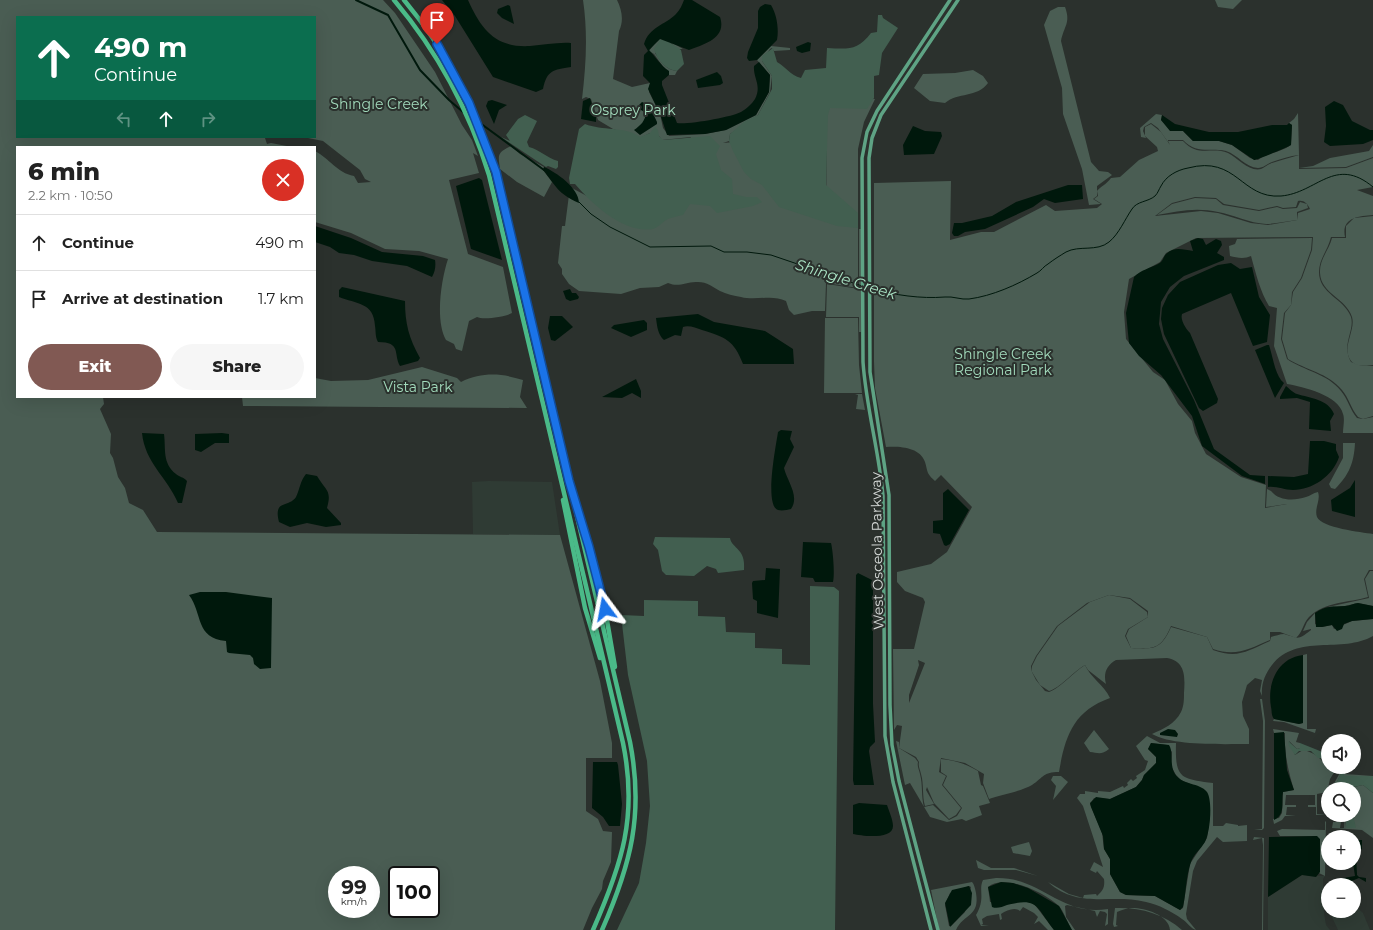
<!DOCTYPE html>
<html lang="en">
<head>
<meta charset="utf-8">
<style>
  body { margin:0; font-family:Montserrat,sans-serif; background:#f6f6f6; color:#222; height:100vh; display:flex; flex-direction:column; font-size:15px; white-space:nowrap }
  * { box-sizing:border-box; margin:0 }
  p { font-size:13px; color:#767676 }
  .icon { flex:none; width:22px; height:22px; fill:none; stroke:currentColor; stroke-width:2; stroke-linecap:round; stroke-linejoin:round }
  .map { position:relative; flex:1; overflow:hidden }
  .panel { position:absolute; left:16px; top:146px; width:300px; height:252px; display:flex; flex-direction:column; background:#fff; border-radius:0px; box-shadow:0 4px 16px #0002 }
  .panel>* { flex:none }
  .hud { position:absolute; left:16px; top:16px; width:300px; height:122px; border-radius:0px; box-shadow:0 4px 16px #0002; background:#0b6e4f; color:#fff; overflow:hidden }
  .tools { position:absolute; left:1321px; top:734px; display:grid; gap:8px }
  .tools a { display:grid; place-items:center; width:40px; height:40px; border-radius:50%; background:#fff; box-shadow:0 4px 16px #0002; font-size:20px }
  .speed { position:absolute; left:328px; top:866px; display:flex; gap:8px; font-size:20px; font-weight:700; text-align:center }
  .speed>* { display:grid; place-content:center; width:52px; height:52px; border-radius:50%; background:#fff; box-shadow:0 4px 16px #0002; line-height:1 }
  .speed small { font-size:10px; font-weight:400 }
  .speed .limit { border:2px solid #111; border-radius:6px; background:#fff; color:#111 }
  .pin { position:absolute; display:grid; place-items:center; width:34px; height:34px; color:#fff; margin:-41px -17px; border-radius:50% 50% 50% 0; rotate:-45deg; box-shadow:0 0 4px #0007 }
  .pin .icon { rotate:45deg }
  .me { position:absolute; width:44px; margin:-22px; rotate:347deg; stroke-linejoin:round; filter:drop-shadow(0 0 3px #0008) }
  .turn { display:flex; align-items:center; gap:14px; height:84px; padding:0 12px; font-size:18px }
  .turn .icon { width:52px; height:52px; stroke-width:2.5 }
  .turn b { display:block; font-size:28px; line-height:34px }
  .lanes { display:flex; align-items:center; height:38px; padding:0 12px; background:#0003; justify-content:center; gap:20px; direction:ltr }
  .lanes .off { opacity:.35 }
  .round { display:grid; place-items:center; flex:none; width:42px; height:42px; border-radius:21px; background:#f6f6f6 }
  .summary { display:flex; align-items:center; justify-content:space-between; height:68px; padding:0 12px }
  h1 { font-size:24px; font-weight:800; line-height:30px }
  .primary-button { display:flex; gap:8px; margin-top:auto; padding:8px 12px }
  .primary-button a { flex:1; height:46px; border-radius:24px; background:#815953; color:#fff; font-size:16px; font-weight:800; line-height:46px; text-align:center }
  .primary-button a+a { background:#f6f6f6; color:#222 }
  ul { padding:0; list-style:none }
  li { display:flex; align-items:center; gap:12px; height:56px; padding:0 12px; border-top:1px solid #e0e0e0 }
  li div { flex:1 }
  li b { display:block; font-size:15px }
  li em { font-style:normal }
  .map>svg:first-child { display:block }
  .built { fill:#2f3b34 }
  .green { fill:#4a5d53; fill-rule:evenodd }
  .forest { fill:#425f50 }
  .water { fill:#00180c }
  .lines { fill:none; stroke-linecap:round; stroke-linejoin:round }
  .stream { stroke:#00180c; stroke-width:1 }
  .canal { stroke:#00180c; stroke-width:2 }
  .primary { stroke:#5ea384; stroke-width:3.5 }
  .highway { stroke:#4aba88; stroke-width:4.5 }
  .route-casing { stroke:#114b97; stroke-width:10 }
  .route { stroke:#1a73e8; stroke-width:7 }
  .labels { text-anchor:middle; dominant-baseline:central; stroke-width:4; stroke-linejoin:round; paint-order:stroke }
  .park-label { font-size:14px; fill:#a3dcbd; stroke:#2b312d }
  .street-label { font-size:14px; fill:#d7dbd9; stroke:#2b312d }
  .water-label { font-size:15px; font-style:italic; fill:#aae4c5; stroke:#2b312d }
</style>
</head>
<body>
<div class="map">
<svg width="1373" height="930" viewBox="0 0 1373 930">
  <rect width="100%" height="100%" fill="#2b312d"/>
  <g class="built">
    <path d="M488 481 552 482 560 535 473 534 472 482Z"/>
    <path d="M1302 875 1325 876 1323 879 1324 913 1326 925 1330 930H1268V897Z"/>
    <path d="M1354 905 1363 913 1370 930H1338L1332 917 1331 911H1354Z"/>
  </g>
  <g class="green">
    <path d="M0 0H383L395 13 435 72 462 125 472 140 478 156 473 153 479 173 449 180 468 254 503 267 512 313C505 317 483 320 477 317L469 321 462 351 456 349 454 344 446 340C435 321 441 280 448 259L419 251 385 249 351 233 315 222V151C329 158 337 173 354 176L358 183 371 182 365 179 360 170 323 141 303 137H315V17H17V137H262L265 138 267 144 271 143 292 147H17V397H103L104 404 100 409 111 434 110 453 113 458 118 477 125 488 129 503 143 510 157 532 560 535 600 681 612 743V758H586V811L598 819 603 831 612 832 611 862 603 881 602 889 592 908 583 930H0ZM337 875H371V909H337ZM397 875H431V909H397Z"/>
    <path d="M583 0H617C622 10 624 21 619 31L613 79 632 87 650 83 649 92 660 114 663 128 669 136 705 134 726 130 756 115 769 92 770 75 757 60 771 46 790 48V50L774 51 772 48 770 49 762 61 772 76 770 92 758 115 730 134 729 141 723 143 734 142 826 221 827 99H875L864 122 858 149V288L826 283 825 311H812L794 315 789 310 786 301C772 294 756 301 741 297 734 296 726 294 720 291 713 287 707 282 698 282 686 281 680 288 668 283L659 287 640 288 621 294 579 291 569 284 562 274V269L558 263 562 226H565L570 187 645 227 691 137 662 140 659 136 650 133 640 138 613 129 598 120 591 99 586 97 582 99C586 65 588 34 583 0Z"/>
    <path d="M1215 0H1242L1233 9 1218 7Z"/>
    <path d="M1058 7H1065C1071 23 1064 26 1061 41L1091 162 1099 171 1108 172 1112 175 1097 186V196L1093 199 1101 204 1089 205 1082 169 1063 114 1062 88 1044 25 1050 11Z"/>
    <path d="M664 38 683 49H677L671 43 655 53C661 62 666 70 677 71L675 75H669L654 54 649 51 657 40Z"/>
    <path d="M973 70 983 76 988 83C977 98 958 92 945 103L930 101 914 88 923 74 955 73Z"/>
    <path d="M1298 113 1299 155C1290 156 1281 159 1272 162 1267 164 1263 168 1258 168 1245 167 1238 155 1226 151 1209 147 1197 155 1183 140H1168V142L1158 128 1151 123 1144 127 1143 131 1146 138 1141 137 1140 128 1156 114 1162 115 1161 120 1170 130 1183 131 1193 141H1219L1232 145 1250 158 1258 160C1268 153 1281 152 1291 145L1292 125 1289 123 1294 119Z"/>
    <path d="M1151 124 1161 132 1170 145 1168 141H1183C1198 158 1212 146 1228 153 1238 158 1249 172 1261 169 1264 168 1268 164 1272 163 1280 160 1290 158 1299 155V169L1346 168 1373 158V187L1357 190 1373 196V215C1358 216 1341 218 1345 237H1331C1328 250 1319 259 1319 272 1319 294 1344 298 1351 317 1355 331 1341 344 1351 362L1362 366H1373V416L1363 419 1358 417C1351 409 1349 398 1342 390 1328 373 1306 370 1288 359L1282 339 1285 313 1291 305 1293 292 1302 278 1312 250 1313 237 1196 238 1166 253 1160 262 1129 279 1124 312 1126 339 1153 372 1165 380 1178 404 1192 421 1195 433 1206 454 1241 477 1266 485 1265 508 1287 504 1266 507 1267 489 1271 491C1279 501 1294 501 1306 497 1310 496 1313 493 1318 492 1321 500 1314 508 1317 517 1322 528 1361 532 1373 534V570H1369L1364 579 1368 597C1348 603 1326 601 1309 617 1303 623 1303 632 1296 638L1280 632H1270V640C1249 649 1236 657 1213 649L1207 637 1171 626C1161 649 1155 649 1131 648L1126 636 1129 629 1148 617V611L1130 598 1109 595 1087 603 1057 626 1036 656 1031 666 1032 672 1036 680 1045 691 1049 692C1059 689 1074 672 1085 665 1090 677 1104 685 1110 698 1073 711 1065 737 1059 772 1043 772 1044 777 1032 785 1022 791 1001 795 989 799L983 783 984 774 965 763 941 758 939 772 946 776 942 785 961 808 956 815 949 819 934 803 927 787 926 790 934 804 925 806C922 796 924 784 921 774 920 769 918 767 919 762L916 757 899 748 902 726 897 725 894 730 893 649H914L925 602 923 598 905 591 897 582V572L931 564 947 552 972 507 941 475 935 481C926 473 928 472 925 462 920 447 899 446 886 447L875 388 874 362V183L951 181 950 240 981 232H994L1046 205 1055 211 1097 208 1102 204 1094 199 1098 196 1097 191C1101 186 1107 184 1111 178L1120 177 1139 160 1158 151 1157 147 1145 136V127ZM1195 197 1216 198 1224 204 1259 210 1277 206 1283 208 1296 207 1298 201C1304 200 1307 203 1310 209L1298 213 1297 220 1268 225 1251 223 1218 213 1201 211 1155 216 1172 203ZM918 660 925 663 909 703V695L919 665Z"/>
    <path d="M1373 145V157L1346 167 1299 168 1313 166 1330 158 1369 151Z"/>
    <path d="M511 146 520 154 544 167 543 170 552 182 544 197 517 182 500 169C498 154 497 153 511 146Z"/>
    <path d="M1195 198 1216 199 1223 205 1259 211 1277 207 1283 209 1297 208 1300 202 1307 204 1308 208 1297 212V220C1287 221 1276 224 1266 224 1249 223 1234 215 1218 212 1197 207 1177 211 1157 215L1172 204Z"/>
    <path d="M1373 216V365C1367 366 1357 367 1352 362 1340 349 1356 331 1352 317 1346 298 1321 294 1320 273 1319 260 1329 250 1332 238H1346V226L1354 218Z"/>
    <path d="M859 229H861V332H859V317H826L827 284 859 289Z"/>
    <path d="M1312 238 1311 250 1301 278 1292 292 1291 305 1284 313 1281 339 1287 359C1304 371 1327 373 1341 391 1348 399 1350 410 1357 418L1363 419 1373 417V433H1343C1343 427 1345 419 1343 414 1339 395 1303 387 1287 384L1274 346 1277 308 1269 306C1260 291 1256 274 1251 256 1245 259 1237 258 1230 256L1229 246 1235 244 1237 239Z"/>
    <path d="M825 318H858L859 365 862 393H824Z"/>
    <path d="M422 367 457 378 461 382C482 372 501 373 523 380L520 397 527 408 243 406 242 397H315V378L331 381 368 380Z"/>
    <path d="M855 394H862L865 410 856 409 858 395Z"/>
    <path d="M1343 443H1355C1354 463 1349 475 1335 489L1331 488 1329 484 1343 458Z"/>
    <path d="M1370 571H1373V606L1358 603 1345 606 1328 607 1369 598 1365 579Z"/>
    <path d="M1109 595 1130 599 1147 612 1148 617 1128 629 1125 636 1131 648C1154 649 1161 650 1171 627L1207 637 1213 650C1238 659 1247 651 1270 641L1271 637C1275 636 1280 634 1284 634 1299 638 1297 641 1311 630V629L1303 631 1307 622 1315 613V624L1322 627 1332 625 1334 629 1352 621 1373 619V636C1342 654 1297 633 1272 665 1265 674 1261 684 1262 696L1260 691 1262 680 1255 678 1247 685 1242 702 1243 716 1249 729V744C1222 744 1173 746 1152 734 1163 729 1175 724 1181 712 1184 706 1184 699 1184 693 1185 678 1186 661 1167 658L1116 660C1107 665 1103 673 1106 684L1088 670 1085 665C1074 671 1059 689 1049 691L1040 685 1032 672V666L1037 656 1058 626 1090 602Z"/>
    <path d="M1307 654V729H1316L1315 733 1284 722 1273 721 1274 719 1299 724 1303 723V655Z"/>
    <path d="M1260 699H1262L1265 721 1264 828 1262 830H1254L1262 829 1263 721Z"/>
    <path d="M1273 729 1299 733 1296 742 1300 743V748L1297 749 1289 741 1295 755 1303 750C1313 752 1320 757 1326 766L1328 762 1327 766 1335 771 1330 779 1327 792 1317 794V814L1326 815H1316V807H1308V805H1315V795H1286L1285 805H1296V807H1287L1286 815 1296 816H1285L1282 820 1274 824 1273 819 1279 818 1282 813 1283 792 1294 790C1288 770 1284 753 1285 733H1274Z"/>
    <path d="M1094 730 1109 749C1102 755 1098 753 1090 752L1084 743Z"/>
    <path d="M1147 736 1160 743H1176C1175 778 1180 779 1213 783V826H1223L1226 823 1238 825V826L1247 825V841L1223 842 1217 837 1197 861 1193 871 1186 914 1187 919 1196 930C1191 929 1187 922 1182 919 1171 911 1159 905 1146 902 1111 893 1079 910 1048 882L1069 894 1083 898 1084 895 1096 894 1097 896C1103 891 1105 887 1104 879L1097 871 1096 873 1090 870 1094 862 1103 867 1083 806 1077 798 1080 794H1085V791L1098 793V791L1110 792 1123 786 1124 788 1128 785 1127 783 1131 779 1133 781 1137 778 1136 776 1145 770 1148 761 1145 760 1136 746ZM1151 743 1167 745 1172 752 1171 766 1176 775 1181 780 1190 784 1210 816 1207 838 1190 864 1183 908 1180 910 1155 896 1126 895 1120 892 1110 874V859L1104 849 1102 833 1090 804 1094 798 1110 799 1136 787 1142 780 1144 775 1156 763V757L1148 749Z"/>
    <path d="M896 741 899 742V748L915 758 918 762C917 767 919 769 920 774 923 785 921 796 924 807L933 805 949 820 957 816 962 808 943 785 947 776 941 772V759C955 760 966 764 978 771L981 785 983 786 990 803 979 806 982 815 966 821 962 819 947 822 930 817 910 783 905 785Z"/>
    <path d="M1343 767H1345V774L1373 776H1343V770L1334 788 1340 789H1331Z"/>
    <path d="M1053 776H1061L1068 782 1053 800 1056 786 1051 780Z"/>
    <path d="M1363 785 1373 793V838L1362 830 1332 828 1333 822H1341L1340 828H1344L1345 815 1346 828H1355L1353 815 1354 789H1344Z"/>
    <path d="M1325 821 1326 822 1325 876 1319 873 1317 836H1280L1277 831 1282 829 1325 830Z"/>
    <path d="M1254 837 1264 838 1263 930H1262L1263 845 1262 838 1253 840Z"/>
    <path d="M1029 842 1032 851 1030 856 1013 853 1011 847Z"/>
    <path d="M976 860 991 868H1014L1038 876 1016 870H984L978 868Z"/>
    <path d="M996 878C1042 877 1061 917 1108 909V924L1105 926 1107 914 1105 912 1100 911 1097 917 1095 911 1067 905 1065 906 1066 917 1075 930H1072C1068 924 1063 910 1059 906 1045 893 1005 873 988 887L990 902H1030L1035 905 1054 930H1048L1039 921 1034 924 1038 917 1034 913 1023 907 1020 911C1015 907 1007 910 1001 914L1002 919 1000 920 999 914 987 916 982 919 983 924 981 925H989L981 926 976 915C986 898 978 890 983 880Z"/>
    <path d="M972 882C974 884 975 888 976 893 980 917 964 913 956 930H939L931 890ZM969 886 971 887 965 912 951 926H949L945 905 950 893Z"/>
    <path d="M1115 908C1139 907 1163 913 1182 930H1170C1169 915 1145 908 1132 908 1127 908 1122 910 1117 912L1116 925 1118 926 1114 927 1113 924Z"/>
  </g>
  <g class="forest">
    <path d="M878 15H882L883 18 898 28 882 53 879 75 874 76V98L867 109 830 108 828 115 826 185 858 213V228L837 226 779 207 762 185 751 179 744 172 733 151 729 141 730 134 745 121 758 115 772 89V76L762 61V56L773 48 777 62C786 67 790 75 801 78L805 70 826 68 827 48C848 49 857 51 871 33L877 32Z"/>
    <path d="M660 40H666L681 50 684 64 677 71C666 70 657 60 654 49Z"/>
    <path d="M525 115 537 121 527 142 529 147C540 150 547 158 558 161V167L556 169 548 166 546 167 501 137 510 141 506 135 518 119Z"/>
    <path d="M585 124C602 131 625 126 640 137L650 133 655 127 658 130 659 136 663 140 710 136 720 146 716 154 721 170 732 179 733 194 746 197H757L762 202 753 206 717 213 710 206 690 204 683 215C678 216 673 217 668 219 663 221 658 228 653 229 624 234 592 204 575 184H570L569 178 579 129Z"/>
    <path d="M655 537 730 538C732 549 746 548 744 570L718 573 716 569 707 566 694 576 666 575 662 571 658 550 653 544Z"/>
    <path d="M810 586 834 587 839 591 835 930H617L639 883 646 843 650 806 647 761 628 675 621 615 644 616V600L698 601V616L725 617 726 632 755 633V648L782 649V664L810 665Z"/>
    <path d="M1288 741 1297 749 1300 748V743L1325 753 1328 762 1326 766 1321 758H1318L1311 751H1299L1295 755 1289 746Z"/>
    <path d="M1343 769 1344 776H1373V793L1363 785 1344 789 1334 788Z"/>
    <path d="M1346 815H1353L1356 828H1346Z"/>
  </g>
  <g class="water">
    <path d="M442 0H468C481 29 495 48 530 46 544 45 558 42 571 43V67C553 70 547 70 543 89L536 92 493 77 455 16Z"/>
    <path d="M684 0H692L720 17C727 38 705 44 689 50L660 39 649 50C656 57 660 65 669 71V75L662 81V85L677 123C687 125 732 117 741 112 746 109 752 104 755 99 762 85 753 78 754 66L759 62 770 75 769 92 756 115 726 130 705 134 667 135 660 114 648 89 650 83 643 76 644 55 648 51 644 44C649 27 665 25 676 14 680 10 682 5 684 0Z"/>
    <path d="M765 4 771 5C777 15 779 29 777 40L757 60 749 61 747 58 748 52 758 28V11L760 7Z"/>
    <path d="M508 5 510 6 514 24 502 18 497 13 498 9Z"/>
    <path d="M808 42 811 43 810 51 802 53 797 51 796 47Z"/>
    <path d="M717 72 721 76 723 83 720 85 698 88 696 80Z"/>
    <path d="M590 98 596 117V122L581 119 583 101Z"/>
    <path d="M492 100 507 105 499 110 494 124 486 106 488 101Z"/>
    <path d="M1334 101 1343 105 1352 121 1370 130H1373V140L1363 144 1330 146 1324 142 1326 126 1325 107Z"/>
    <path d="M642 102 649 105 657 122V124L640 135 634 130C641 125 645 121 646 113L641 110 639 105Z"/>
    <path d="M1162 115 1175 124 1209 132H1238L1272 125H1287L1289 123 1292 125 1291 145C1288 147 1257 160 1254 160L1232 145 1219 141H1193L1183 131H1170L1161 120Z"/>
    <path d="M913 126 925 131 941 132 942 136 934 154 904 155 903 145Z"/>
    <path d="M544 167C556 172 579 188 579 203 557 193 557 187 543 170Z"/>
    <path d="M479 178 482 180 502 260 471 249 456 186Z"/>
    <path d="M1068 185H1082L1083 199 1055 203 1044 199 1033 207 985 229 965 232 958 236H954L952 233 954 223H962L992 216 1016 202Z"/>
    <path d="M315 226 351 238 382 252 423 256 435 260C436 266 435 272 432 277L407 266 372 261 354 255 339 253 330 247 315 242Z"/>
    <path d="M1198 238 1203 239 1206 245 1216 239 1221 241 1222 245 1217 253 1224 257V260L1184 276 1170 287 1161 302 1159 324 1163 339 1194 400 1214 449 1250 475 1265 476V484L1242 476 1202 446 1192 416 1161 375 1139 356 1129 343 1126 313 1134 277C1141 270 1150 268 1158 264 1163 262 1163 257 1166 254 1175 246 1183 250 1193 251L1190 241Z"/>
    <path d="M1231 263 1240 269 1252 267 1259 297 1270 315 1267 342 1253 346 1231 293 1182 314C1180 320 1186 329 1190 333L1218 399 1217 403 1203 411 1199 408 1164 334 1161 319 1162 308 1168 295 1180 282 1218 265Z"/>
    <path d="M342 287 405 301C405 324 409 338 420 358L418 361 400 366C393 354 402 342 378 342 375 337 376 331 375 326 374 302 356 304 339 297V290Z"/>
    <path d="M570 289 572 293H576L579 297 578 299 570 301 566 299 563 291Z"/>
    <path d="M698 314 714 322 765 331 793 349 794 364H743C734 340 725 337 702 330 696 328 689 325 683 327L681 336 675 335 664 340C658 335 657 326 656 318Z"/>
    <path d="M550 316H562L573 327 555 341 551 340 548 328Z"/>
    <path d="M644 320 647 323V330L631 337 611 328 614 325Z"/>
    <path d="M1267 345H1269C1273 357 1275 376 1284 383L1275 398 1255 350Z"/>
    <path d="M636 379 641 391V398L632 393 622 398 602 397Z"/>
    <path d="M1286 386C1289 388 1293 393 1297 394 1310 398 1328 399 1334 414L1330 421 1331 431 1309 429 1310 402 1297 398 1280 399V397Z"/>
    <path d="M781 430 792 431 790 439 794 447 784 468C787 481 800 496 791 509 787 510 782 511 778 510 764 505 776 446 778 432Z"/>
    <path d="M142 433 164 434C166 449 162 463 176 474 179 477 184 477 187 481L182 503H178C167 477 145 463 142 433Z"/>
    <path d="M222 433 229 434V443H215L201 452 195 450V434Z"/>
    <path d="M1310 441H1324L1336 444V450L1339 457C1333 476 1312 490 1293 490 1284 490 1277 486 1268 487V476L1294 477 1308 474Z"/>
    <path d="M306 474 317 476C326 491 332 490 327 508L341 523V525L326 527 307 523 290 527 279 522C273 499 289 508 296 497 300 489 300 481 306 474Z"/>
    <path d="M1355 480V517L1332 511 1331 500 1350 488Z"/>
    <path d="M948 489 969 510 950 544 946 546 944 545 940 534 933 533V521L943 520V493Z"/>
    <path d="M803 542 831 543C833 550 835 576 833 582H815L813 578 801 577Z"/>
    <path d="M766 568 780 569 778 618 757 613V601L753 599 752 583 753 581 765 580Z"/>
    <path d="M858 573 872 580 873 583V704L875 742 870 747 869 751 874 785H854L853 780 856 575Z"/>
    <path d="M200 592H226L272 598 271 668 260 669 254 664 253 658 250 655 229 653 227 652 226 641C195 638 203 614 189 595Z"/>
    <path d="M1358 603 1373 606V619L1352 621 1344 624 1342 629 1337 631 1332 625 1322 627H1316L1315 613C1326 605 1333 607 1345 606 1350 606 1354 603 1358 603Z"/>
    <path d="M1303 655V723L1299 724 1274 719C1271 715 1272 711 1271 707 1267 684 1277 658 1303 655Z"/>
    <path d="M1168 729 1175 730 1178 734 1177 737 1160 735V733Z"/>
    <path d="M1284 732 1287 770 1294 790 1283 792C1281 802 1286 815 1274 820V733Z"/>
    <path d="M1151 743 1169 745C1174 753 1169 764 1175 774 1183 786 1199 782 1207 792 1213 801 1210 833 1205 842 1200 850 1194 854 1191 862 1186 876 1186 893 1183 907L1180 910 1155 896 1126 895 1120 892 1110 874V859L1104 849 1103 836 1091 807 1090 803 1096 797 1110 799 1136 787 1142 780 1144 775 1156 763V757L1148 749Z"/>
    <path d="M593 762H617L618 765 622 804 620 826H609L603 817 592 808Z"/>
    <path d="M859 803 887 805C889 811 893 820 893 826 893 840 862 836 853 834V805Z"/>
    <path d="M1317 836 1320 839V872L1316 877 1302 875 1268 897 1269 837Z"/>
    <path d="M1354 840H1362V849L1356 852 1357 875 1359 877 1366 878V882L1359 878 1349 882 1343 880V878L1355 876 1353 863Z"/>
    <path d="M1001 882 1013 883 1028 888 1059 906 1072 930H1054C1036 907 1038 897 1007 905 1002 907 997 909 992 907L988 887Z"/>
    <path d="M969 886 972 893 971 905 950 927 945 903 952 890Z"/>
  </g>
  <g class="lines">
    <g class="stream">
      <path d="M579 202 591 214 610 227 650 247 711 246 724 252H747L771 255 868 288"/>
      <path d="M871 289C896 295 920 299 945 297 953 296 961 300 969 299 992 296 1017 285 1037 273 1041 271 1044 266 1048 264 1053 260 1061 255 1066 252 1079 245 1097 252 1109 242 1119 234 1125 219 1132 209 1137 201 1148 202 1155 196 1158 193 1159 189 1161 186 1166 176 1177 170 1188 168 1237 155 1241 199 1281 196 1317 193 1335 155 1373 187"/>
    </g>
    <g class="canal">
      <path d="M356 0 388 15 420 70 449 100 463 112"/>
      <path d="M467 114 475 120"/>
      <path d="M480 123 544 170"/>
    </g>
    <g class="primary">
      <path d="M931 930 893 782 885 736 883 496C879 451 866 407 863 362L862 158 867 132 877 111 950 0"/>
      <path d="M938 930 899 781 892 745 890 705 889 495 870 372 869 158 872 138 881 115 958 0"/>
    </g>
    <g class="highway">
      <path d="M394 0C438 52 469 110 489 175L623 743C638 816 622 864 593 930"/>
      <path d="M404 0C446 50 476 109 496 171L630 742C644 814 631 864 602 930"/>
      <path d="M563 500 585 608 600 658"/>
      <path d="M579 513 605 609 615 667"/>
    </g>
  </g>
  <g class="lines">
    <defs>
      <path id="route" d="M437 44 469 103 496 172 569 481 589 547 605 609"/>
    </defs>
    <use href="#route" class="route-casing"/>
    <use href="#route" class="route"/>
  </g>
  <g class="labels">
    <g class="park-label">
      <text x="379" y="104">Shingle Creek</text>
      <text x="633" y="110">Osprey Park</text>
      <text x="1003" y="354">Shingle Creek<tspan x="1003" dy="16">Regional Park</tspan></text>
      <text x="418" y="387">Vista Park</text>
    </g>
    <g class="street-label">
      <text transform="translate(877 551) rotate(-91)">West Osceola Parkway</text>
    </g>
    <g class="water-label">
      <text transform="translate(846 279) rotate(17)">Shingle Creek</text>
    </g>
  </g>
</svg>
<div class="tools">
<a><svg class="icon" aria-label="sound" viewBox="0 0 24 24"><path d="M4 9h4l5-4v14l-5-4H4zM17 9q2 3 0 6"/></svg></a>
<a><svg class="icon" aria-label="search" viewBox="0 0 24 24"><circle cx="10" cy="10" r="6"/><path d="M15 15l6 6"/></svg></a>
<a>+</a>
<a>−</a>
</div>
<div class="speed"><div>99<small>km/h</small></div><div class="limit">100</div></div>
<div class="pin" style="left:437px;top:44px;background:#d93025"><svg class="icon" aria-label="arrive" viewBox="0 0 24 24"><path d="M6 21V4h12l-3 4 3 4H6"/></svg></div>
<svg class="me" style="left:605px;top:609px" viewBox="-20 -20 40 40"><path d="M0-17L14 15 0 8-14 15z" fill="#1a73e8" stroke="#fff" stroke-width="4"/></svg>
<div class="hud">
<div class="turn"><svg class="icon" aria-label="ahead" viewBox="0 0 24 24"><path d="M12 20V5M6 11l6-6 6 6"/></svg><div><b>490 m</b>Continue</div></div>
<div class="lanes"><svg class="icon off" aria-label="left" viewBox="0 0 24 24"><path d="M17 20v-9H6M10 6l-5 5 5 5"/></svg><svg class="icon" aria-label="ahead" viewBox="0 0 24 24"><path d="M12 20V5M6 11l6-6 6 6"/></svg><svg class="icon off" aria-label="right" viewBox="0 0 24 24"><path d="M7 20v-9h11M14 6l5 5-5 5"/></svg></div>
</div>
<section class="panel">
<div class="summary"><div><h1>6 min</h1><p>2.2 km · 10:50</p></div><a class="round" style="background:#d93025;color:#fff"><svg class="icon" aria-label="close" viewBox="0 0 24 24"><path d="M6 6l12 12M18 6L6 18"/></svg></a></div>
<ul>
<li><svg class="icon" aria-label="ahead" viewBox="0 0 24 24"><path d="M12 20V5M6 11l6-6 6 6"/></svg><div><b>Continue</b></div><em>490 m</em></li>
<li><svg class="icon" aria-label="arrive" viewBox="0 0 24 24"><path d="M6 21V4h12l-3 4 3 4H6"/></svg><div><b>Arrive at destination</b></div><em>1.7 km</em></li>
</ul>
<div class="primary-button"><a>Exit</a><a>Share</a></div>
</section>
</div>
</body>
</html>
